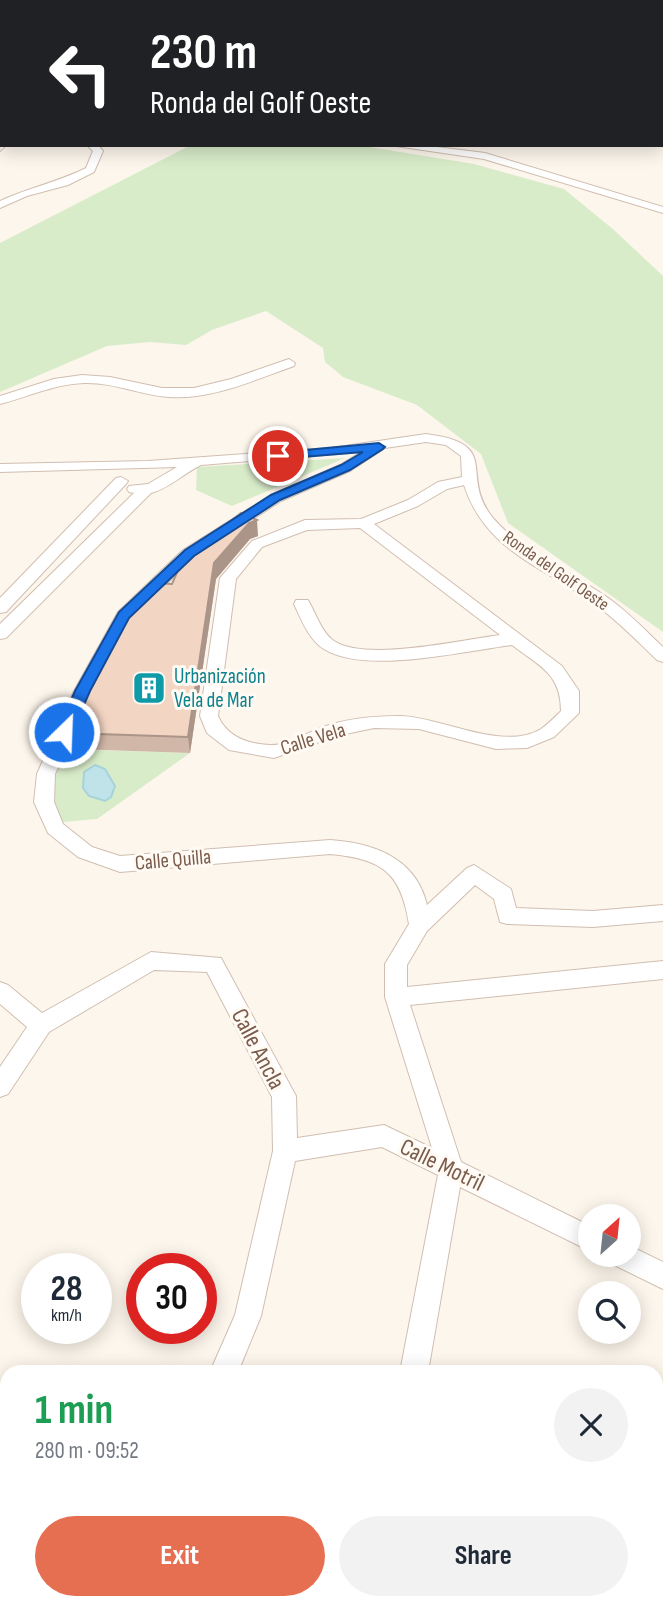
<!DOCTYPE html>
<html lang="en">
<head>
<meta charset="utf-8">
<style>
  body { margin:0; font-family:"Sofia Sans Condensed",sans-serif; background:#f2f2f3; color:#1f2937; height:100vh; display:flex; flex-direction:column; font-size:26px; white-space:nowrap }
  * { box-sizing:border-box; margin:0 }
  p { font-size:23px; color:#747a83 }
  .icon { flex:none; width:38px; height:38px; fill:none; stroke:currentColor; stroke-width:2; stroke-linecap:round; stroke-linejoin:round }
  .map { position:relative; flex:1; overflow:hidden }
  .drawer { position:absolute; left:0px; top:1365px; width:663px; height:245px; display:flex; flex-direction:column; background:#fff; border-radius:21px 21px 0 0; box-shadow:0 4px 18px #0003 }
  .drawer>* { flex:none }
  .hud { position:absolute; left:0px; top:0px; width:663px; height:147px; box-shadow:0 4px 18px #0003; background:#202124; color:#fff; overflow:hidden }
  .needle { width:46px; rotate:27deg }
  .tools { position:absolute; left:578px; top:1204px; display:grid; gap:14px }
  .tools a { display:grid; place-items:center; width:63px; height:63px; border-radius:50%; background:#fff; box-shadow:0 4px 18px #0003; font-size:35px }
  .speed { position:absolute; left:21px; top:1253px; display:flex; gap:14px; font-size:35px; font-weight:700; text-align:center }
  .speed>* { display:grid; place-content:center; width:91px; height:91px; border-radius:50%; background:#fff; box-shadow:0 4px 18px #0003; line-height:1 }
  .speed small { font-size:18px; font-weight:400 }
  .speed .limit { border:10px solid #d22; background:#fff; color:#111 }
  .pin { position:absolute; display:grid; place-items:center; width:60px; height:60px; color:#fff; margin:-30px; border:4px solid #fff; border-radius:50%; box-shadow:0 2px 7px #0007 }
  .me { position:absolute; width:77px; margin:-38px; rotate:24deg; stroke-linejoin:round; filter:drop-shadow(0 0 5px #0008) }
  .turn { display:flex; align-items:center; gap:24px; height:147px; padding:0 35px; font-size:32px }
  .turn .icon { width:91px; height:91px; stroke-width:2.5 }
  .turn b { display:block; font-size:49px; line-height:60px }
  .round { display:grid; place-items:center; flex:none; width:74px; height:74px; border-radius:37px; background:#f2f2f3 }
  .overview { display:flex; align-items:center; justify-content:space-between; height:119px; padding:0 35px }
  h1 { font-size:42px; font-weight:700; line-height:52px; color:#1e9e55 }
  .primary-button { display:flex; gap:14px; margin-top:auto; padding:14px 35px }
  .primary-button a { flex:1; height:80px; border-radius:42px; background:#e76f51; color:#fff; font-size:28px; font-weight:700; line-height:80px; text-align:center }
  .primary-button a+a { background:#f2f2f3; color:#1f2937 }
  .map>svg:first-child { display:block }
  .green { fill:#d8ecc9 }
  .water { fill:#bfe3e8; stroke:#a5d3da; stroke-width:2 }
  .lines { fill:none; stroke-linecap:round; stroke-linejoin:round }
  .street-casing { stroke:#d1beb0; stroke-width:2 }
  .street { fill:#fff; fill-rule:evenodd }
  .wall { fill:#d1b7a8 }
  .shaded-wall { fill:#aa9588 }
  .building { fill:#f3d5c3; stroke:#aa9588; stroke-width:2 }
  .route { fill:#1a73e8; stroke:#114b97; stroke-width:2 }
  .labels { text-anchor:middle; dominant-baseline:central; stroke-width:6; stroke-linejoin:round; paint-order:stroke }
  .far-street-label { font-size:18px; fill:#7a5c4d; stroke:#fffaf3 }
  .culture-label { font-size:21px; fill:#0d838f; stroke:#fffaf3; text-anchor:start }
  .street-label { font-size:21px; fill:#7a5c4d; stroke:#fffaf3 }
  .near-street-label { font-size:24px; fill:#7a5c4d; stroke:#fffaf3 }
</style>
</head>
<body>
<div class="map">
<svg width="663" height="1610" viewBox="0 0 663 1610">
  <rect width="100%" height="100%" fill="#fdf6ec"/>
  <g class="green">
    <path d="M191 145H357L474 164 564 189 614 230 663 276V632L508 523 481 454 417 405 343 377 325 362 323 348 266 311 212 330 186 345 150 342 107 346 0 392V243Z"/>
    <path d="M345 458 232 506 196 490 197 467Z"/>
    <path d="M62 749 190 753 97 819 62 822 48 803 52 771Z"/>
  </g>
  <path class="water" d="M95 765 105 769 115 786 111 797 105 801 89 796 83 788 84 772Z"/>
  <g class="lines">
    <defs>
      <g id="street">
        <path d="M337 0H349L335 2Z"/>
        <path d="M570 0H582L584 2H572Z"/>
        <rect x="662" y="16" width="1" height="5"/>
        <rect x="0" y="53" width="2" height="6"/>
        <path d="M2 137V145H6L0 151Z"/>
        <path d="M87 145H98L103 151 94 172 68 185 27 196 0 208V201C28 188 58 182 86 168L93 151Z"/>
        <path d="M389 145H421L485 153 663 207V213L484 159Z"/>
        <path d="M289 359 295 363 294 366C254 380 211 400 169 397 140 395 113 382 84 383 54 384 28 397 0 404V396L54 379 82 375 110 377 162 388H194L231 379Z"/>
        <path d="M426 434C504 444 458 475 493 518 524 554 573 573 611 600 630 614 646 631 663 647V662L657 660C639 643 621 624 601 609 549 568 486 554 464 485L447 489 418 506 374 524 562 666 579 691V713L554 737 527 748 496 749 419 729 374 728 336 736 274 758 229 750 207 733 200 716 220 578 252 541 305 520 361 519 408 500 438 482 462 477 461 456 446 445 426 442 385 448 350 471 281 501 195 556 131 619 92 691 55 774 54 802 63 824 92 847 120 856 330 840C374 843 416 858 427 905L467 868 474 865 511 889 516 908 593 911 663 905V921L593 927 507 924 500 922 494 899 475 885 427 931 407 965V987L663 961V979L410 1005 461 1162 590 1226V1251L460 1187 428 1372H400L438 1175 382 1147 295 1161 261 1316 238 1372H210L235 1315 273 1151 272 1097 207 972 154 970 49 1032 8 1094 0 1097V1067L27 1027 0 1004V982L8 985 42 1013 151 952 221 958 296 1096 297 1138 384 1125 432 1148 385 997V964L409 924C401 872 382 859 330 854L120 872 78 857 48 833 34 802 37 774 74 691 118 612 183 550 271 495 340 465 361 452 201 465C184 473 170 488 151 493L6 638 0 639V624L134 493 129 492 127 489 129 486 148 484 177 467 0 472V464L148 461 331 448ZM360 528 500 635C461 640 366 662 334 641 321 632 316 613 308 600H296L294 604C301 619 309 640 324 649 365 675 464 651 512 645 539 666 561 673 561 711 555 717 548 724 541 729 503 752 442 717 400 716 375 716 350 718 326 726 310 731 287 746 270 745 248 744 227 737 218 716L236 579 262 547 307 530Z"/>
        <path d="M121 477 128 481 126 484 6 612 0 613V598L116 478Z"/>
        <path d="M628 1245 663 1262V1289L612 1264 608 1255H628Z"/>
        <path d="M84 1603H116L113 1610H81Z"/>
        <path d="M357 1603H387L386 1610H356Z"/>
      </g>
    </defs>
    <use href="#street" class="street-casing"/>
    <use href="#street" class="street"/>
  </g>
  <path class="wall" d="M241 513 258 536 250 539 216 579 190 753 73 749 69 733 172 584Z"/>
  <path class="shaded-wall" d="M257 520 258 536 250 539 216 579 190 753 188 737 214 563 249 523Z"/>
  <path class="building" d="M241 513 257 520 249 523 214 563 188 737 69 733 103 656 131 604 153 583 172 584 182 561Z"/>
  <path class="route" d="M379 443 385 447 383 449 350 470 280 500 194 556 129 618 90 691 72 732 70 736H59L57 732 75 691 119 612 185 550 271 495 341 465 363 452 278 459 272 456 274 453Z"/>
  <defs>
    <symbol id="building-square" viewBox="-11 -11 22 22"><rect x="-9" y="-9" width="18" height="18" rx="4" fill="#0f9aa8" stroke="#fffaf3"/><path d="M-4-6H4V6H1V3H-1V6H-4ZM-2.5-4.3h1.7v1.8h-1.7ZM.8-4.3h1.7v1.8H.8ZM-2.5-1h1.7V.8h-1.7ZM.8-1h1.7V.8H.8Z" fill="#fff"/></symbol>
  </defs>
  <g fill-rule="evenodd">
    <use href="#building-square" x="130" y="669" width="38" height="38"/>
  </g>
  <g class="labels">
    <g class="far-street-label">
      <text transform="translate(556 571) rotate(35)">Ronda del Golf Oeste</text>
    </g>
    <g class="culture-label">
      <text x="174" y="676">Urbanización<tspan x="174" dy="24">Vela de Mar</tspan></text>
    </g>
    <g class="street-label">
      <text transform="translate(313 739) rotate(-17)">Calle Vela</text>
      <text transform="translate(173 860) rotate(-5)">Calle Quilla</text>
    </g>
    <g class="near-street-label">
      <text transform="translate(258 1049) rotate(62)">Calle Ancla</text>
      <text transform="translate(442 1165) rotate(26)">Calle Motril</text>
    </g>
  </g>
</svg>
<div class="tools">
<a><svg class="needle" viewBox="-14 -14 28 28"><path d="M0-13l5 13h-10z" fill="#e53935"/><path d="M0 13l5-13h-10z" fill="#747a83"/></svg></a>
<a><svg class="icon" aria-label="search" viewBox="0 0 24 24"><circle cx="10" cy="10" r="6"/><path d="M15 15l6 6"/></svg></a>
</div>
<div class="speed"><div>28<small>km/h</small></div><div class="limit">30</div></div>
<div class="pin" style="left:278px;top:456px;background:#d93025"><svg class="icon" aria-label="arrive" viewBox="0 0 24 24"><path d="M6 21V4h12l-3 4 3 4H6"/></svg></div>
<svg class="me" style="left:64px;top:732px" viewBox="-20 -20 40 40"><circle r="17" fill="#1a73e8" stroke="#fff" stroke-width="3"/><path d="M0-11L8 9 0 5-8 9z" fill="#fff"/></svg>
<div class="hud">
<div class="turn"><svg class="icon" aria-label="left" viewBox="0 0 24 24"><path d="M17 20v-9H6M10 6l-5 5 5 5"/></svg><div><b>230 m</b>Ronda del Golf Oeste</div></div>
</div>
<section class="drawer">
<div class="overview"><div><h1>1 min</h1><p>280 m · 09:52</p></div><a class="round"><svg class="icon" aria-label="close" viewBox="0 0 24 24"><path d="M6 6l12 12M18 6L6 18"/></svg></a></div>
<div class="primary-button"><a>Exit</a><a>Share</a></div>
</section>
</div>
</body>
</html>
